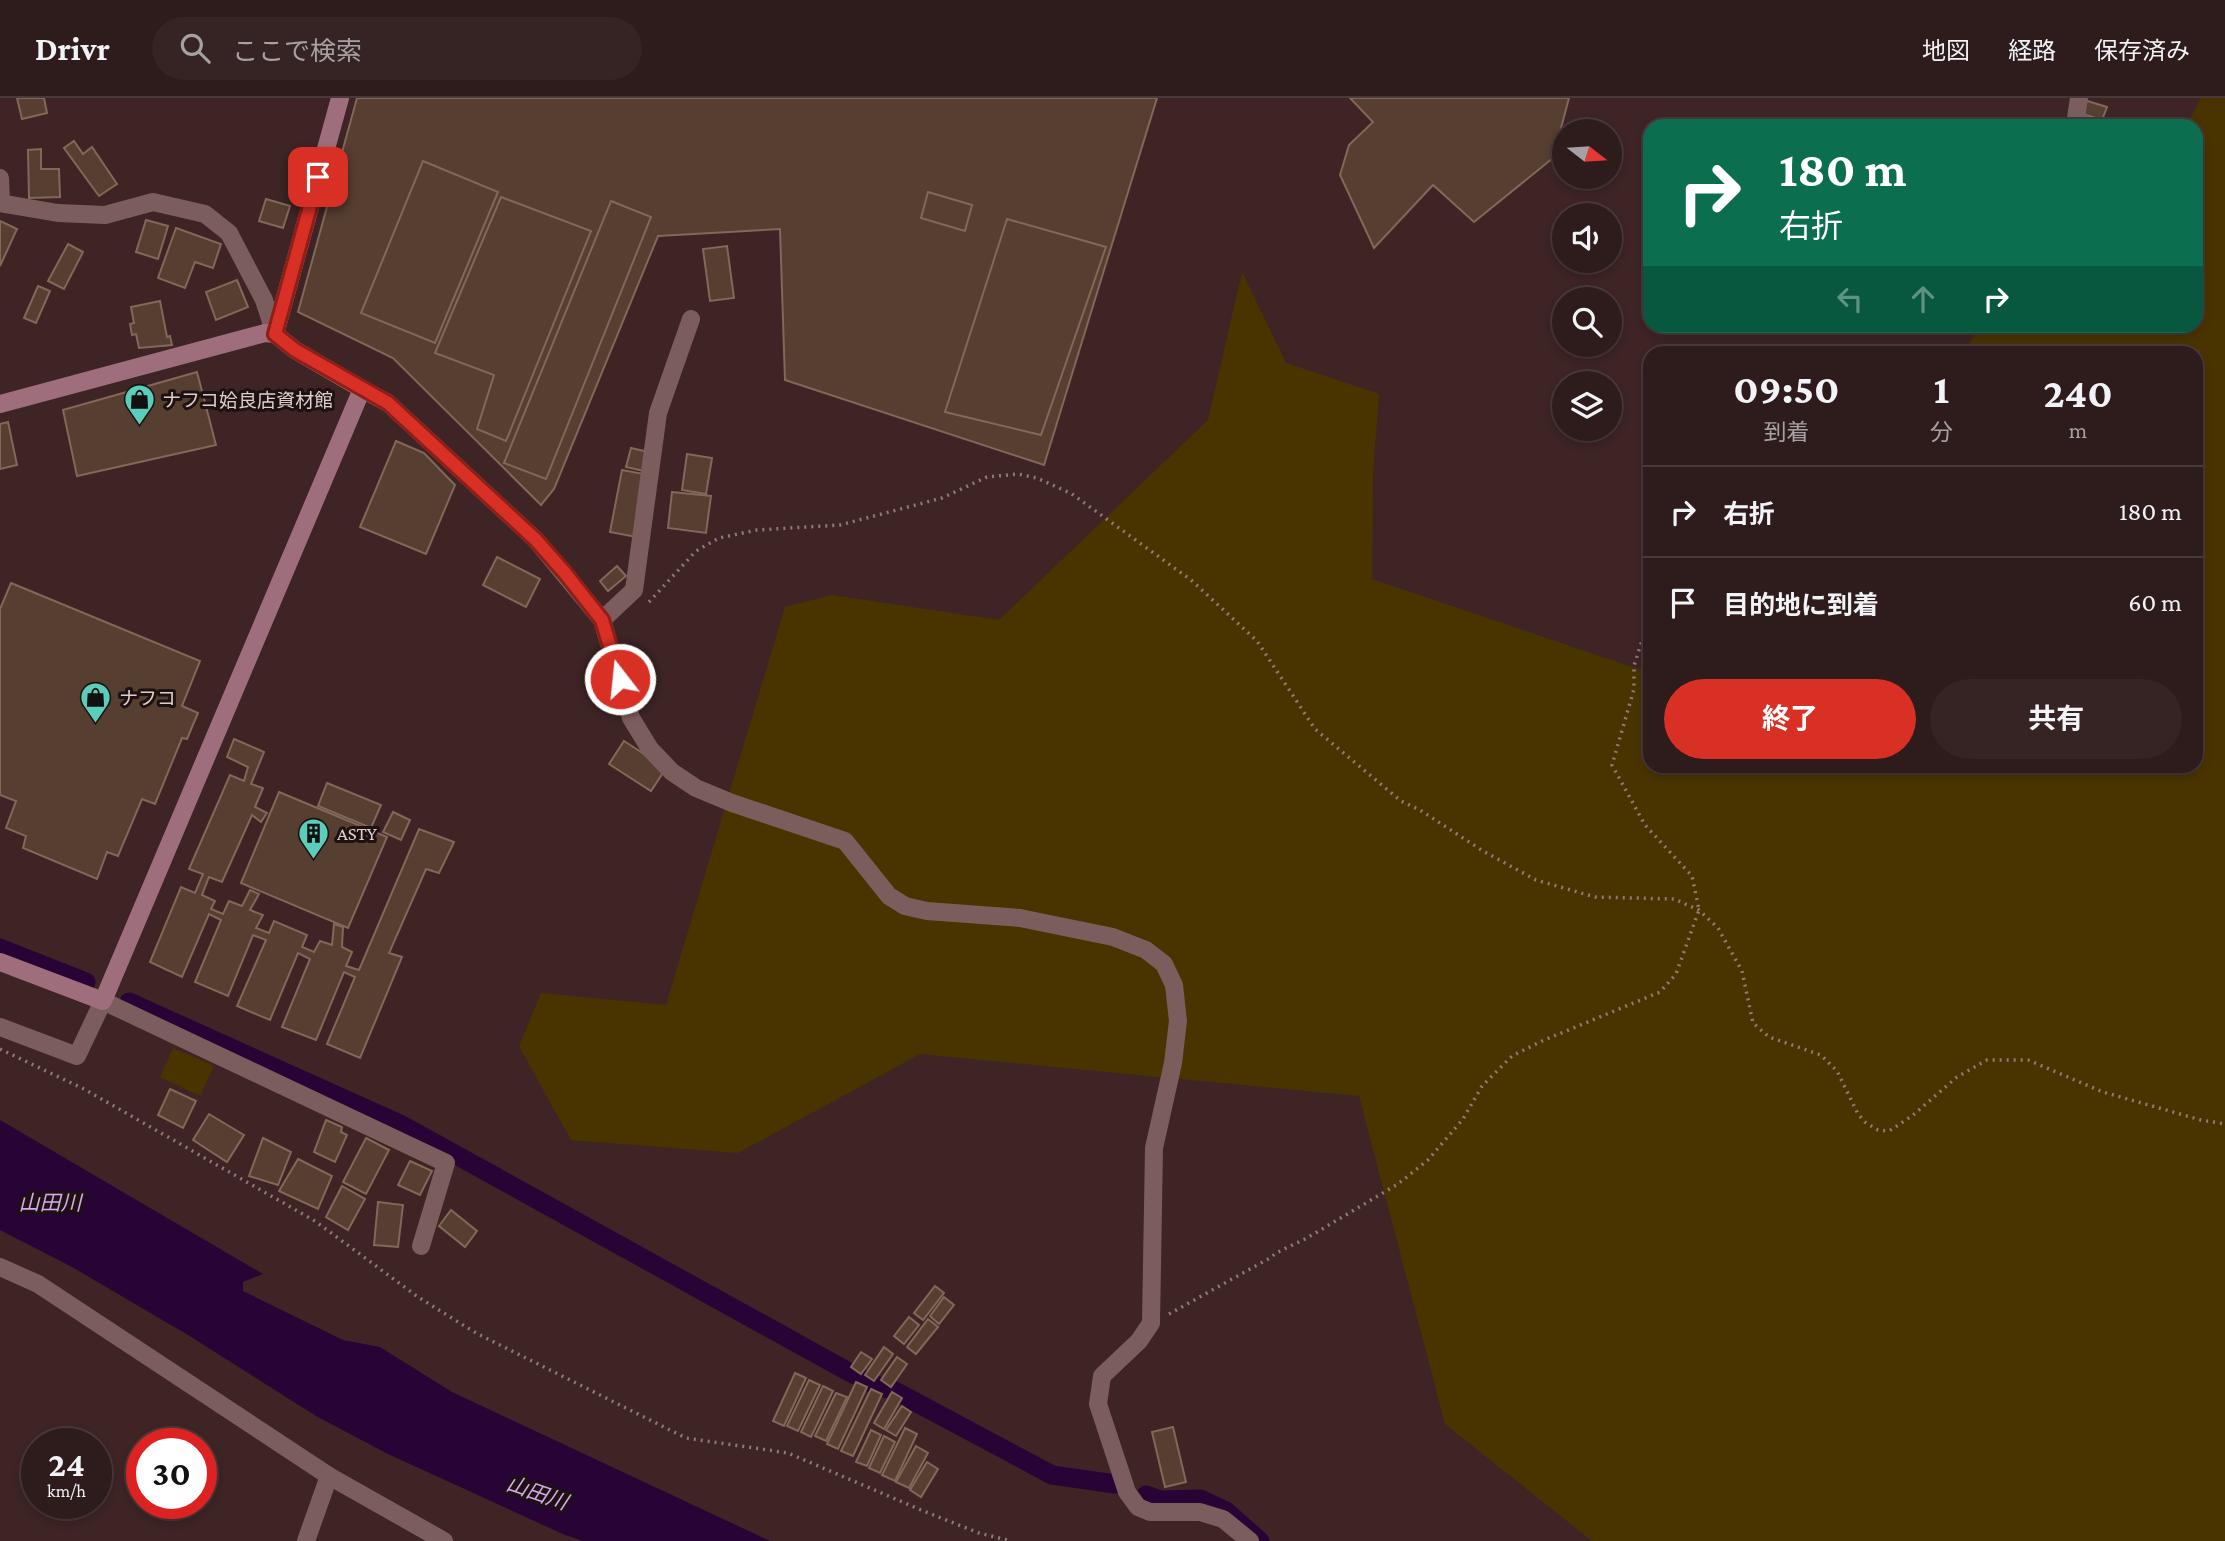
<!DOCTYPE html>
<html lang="ja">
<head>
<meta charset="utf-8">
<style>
  body { margin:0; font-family:"Crimson Pro","Noto Sans JP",serif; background:#362424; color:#f1f3f6; height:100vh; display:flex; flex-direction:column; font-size:26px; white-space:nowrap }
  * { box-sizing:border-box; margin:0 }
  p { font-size:23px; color:#a7a1a3 }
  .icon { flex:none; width:38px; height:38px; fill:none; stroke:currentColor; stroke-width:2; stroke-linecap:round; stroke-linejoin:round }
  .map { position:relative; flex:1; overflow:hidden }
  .details { position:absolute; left:1643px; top:248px; width:560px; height:427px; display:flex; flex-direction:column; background:#2e1b1b; border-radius:21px; box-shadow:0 4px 10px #0003,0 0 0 2px #49393a }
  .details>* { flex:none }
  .top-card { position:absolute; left:1643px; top:21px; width:560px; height:214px; border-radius:21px; box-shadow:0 4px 10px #0003,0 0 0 2px #49393a; background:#0b6e4f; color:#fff; overflow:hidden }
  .needle { width:46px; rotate:107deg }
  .buttons { position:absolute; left:1552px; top:21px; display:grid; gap:14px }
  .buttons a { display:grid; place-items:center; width:70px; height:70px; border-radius:50%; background:#2e1b1b; box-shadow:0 4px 10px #0003,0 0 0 2px #49393a; font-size:35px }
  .speed { position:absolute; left:21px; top:1330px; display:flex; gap:14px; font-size:35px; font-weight:700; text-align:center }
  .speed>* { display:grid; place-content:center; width:91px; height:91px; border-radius:50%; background:#2e1b1b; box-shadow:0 4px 10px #0003,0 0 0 2px #49393a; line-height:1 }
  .speed small { font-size:18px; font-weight:400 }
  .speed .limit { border:10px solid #d22; background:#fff; color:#111 }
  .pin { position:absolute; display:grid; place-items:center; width:60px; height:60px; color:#fff; margin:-30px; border-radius:14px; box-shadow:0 4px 10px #0006 }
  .me { position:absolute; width:77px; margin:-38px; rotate:344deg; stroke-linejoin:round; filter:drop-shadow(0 0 5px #0008) }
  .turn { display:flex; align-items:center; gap:24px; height:147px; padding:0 21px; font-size:32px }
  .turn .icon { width:91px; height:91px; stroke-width:2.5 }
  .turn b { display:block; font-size:49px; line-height:60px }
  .lanes { display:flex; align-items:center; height:66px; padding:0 21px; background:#0003; justify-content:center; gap:35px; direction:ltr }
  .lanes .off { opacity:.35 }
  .eta { display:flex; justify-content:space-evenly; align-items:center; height:119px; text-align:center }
  .eta b { font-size:42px; font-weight:700; line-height:49px }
  .cta { display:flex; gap:14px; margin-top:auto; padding:14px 21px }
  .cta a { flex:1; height:80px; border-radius:42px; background:#d93025; color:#fff; font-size:28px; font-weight:700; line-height:80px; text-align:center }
  .cta a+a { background:#362424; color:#f1f3f6 }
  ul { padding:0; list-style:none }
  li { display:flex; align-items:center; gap:21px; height:91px; padding:0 21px; border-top:2px solid #49393a }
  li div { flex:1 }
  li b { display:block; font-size:26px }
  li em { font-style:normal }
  header { display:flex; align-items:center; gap:42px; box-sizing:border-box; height:98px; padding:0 35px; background:#2e1b1b; border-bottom:2px solid #49393a }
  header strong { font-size:33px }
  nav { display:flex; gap:38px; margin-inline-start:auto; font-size:24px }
  .search { width:490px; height:63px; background:#362424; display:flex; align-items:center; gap:18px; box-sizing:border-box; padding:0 24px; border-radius:38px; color:#a7a1a3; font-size:26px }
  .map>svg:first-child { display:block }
  .green { fill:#493400 }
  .water { fill:#270435 }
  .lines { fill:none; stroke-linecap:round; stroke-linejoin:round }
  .canal { stroke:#270435; stroke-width:19 }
  .building { fill:#563e30; stroke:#826859; stroke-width:2 }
  .path { stroke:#907a79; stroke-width:3.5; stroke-dasharray:2 5; stroke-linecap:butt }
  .street { stroke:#7c5d5d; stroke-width:18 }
  .secondary { stroke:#9e6e7c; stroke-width:18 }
  .route-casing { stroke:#8d1f18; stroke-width:18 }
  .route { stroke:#d93025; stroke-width:12 }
  .labels { text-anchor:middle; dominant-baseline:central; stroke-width:6; stroke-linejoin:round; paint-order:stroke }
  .poi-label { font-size:19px; fill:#dfcdcc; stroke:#1d1111; text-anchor:start }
  .water-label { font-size:21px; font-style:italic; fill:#daa7f3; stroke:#1d1111 }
</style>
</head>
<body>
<header>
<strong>Drivr</strong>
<div class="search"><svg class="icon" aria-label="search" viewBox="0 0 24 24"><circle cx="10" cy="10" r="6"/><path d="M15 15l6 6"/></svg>ここで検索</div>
<nav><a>地図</a><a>経路</a><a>保存済み</a></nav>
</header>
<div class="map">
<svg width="2225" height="1443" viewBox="0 0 2225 1443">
  <rect width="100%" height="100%" fill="#3e2424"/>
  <g class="green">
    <path d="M2201 0H2225V1443H1592L1445 1326 1359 998 920 956 738 1055 571 1042 519 948 541 895 666 907 785 509 832 497 999 522 1208 322 1242 174 1286 265 1379 296 1373 375 1372 481 1650 575V668H2196V256L1964 255 1979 228H2196V28H2186Z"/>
    <path d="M173 950 214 968 200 998 160 979Z"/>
  </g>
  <path class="water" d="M0 1022 263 1176 243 1184V1193L343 1242 380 1249 452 1294 770 1443H583L565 1437 388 1356 316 1318 188 1237 72 1169 0 1132Z"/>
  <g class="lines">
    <g class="canal">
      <path d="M0 850 86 884"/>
      <path d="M129 904 402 1027 849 1274 878 1288 893 1292 1052 1377 1115 1386"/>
      <path d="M1146 1397 1161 1402 1200 1401 1226 1413 1260 1443"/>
    </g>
  </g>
  <g class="building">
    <path d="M17 0H44L47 15 22 21Z"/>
    <path d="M357 0H1157L1044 367 785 282 780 131 658 138 554 391 541 407 393 260 298 214Z"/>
    <path d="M1350 0H1569L1553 60 1474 124 1433 87 1374 150 1340 77 1349 47 1373 24Z"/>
    <path d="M2084 2 2107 9 2102 22 2080 15Z"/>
    <path d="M74 43 83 56 92 49 117 86 99 98 64 50Z"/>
    <path d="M41 51V71H59L60 99 29 100 28 52Z"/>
    <path d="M423 63 498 94 435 245 361 215Z"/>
    <path d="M928 94 972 107 965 133 921 120Z"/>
    <path d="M501 99 591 133 506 343 477 331 494 277 435 255Z"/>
    <path d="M266 101 290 108 283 130 259 123Z"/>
    <path d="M611 103 651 119 546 381 504 365Z"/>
    <path d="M1007 121 1106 149 1041 337 945 314Z"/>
    <path d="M146 122 168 128 158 161 136 154Z"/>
    <path d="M0 123 17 131 0 168Z"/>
    <path d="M176 130 221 146 213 170 195 164 185 190 158 180Z"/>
    <path d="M68 146 83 154 64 191 48 183Z"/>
    <path d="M727 148 734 200 710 203 703 151Z"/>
    <path d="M237 182 248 209 216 222 206 194Z"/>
    <path d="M38 188 50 193 36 225 24 220Z"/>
    <path d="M160 203 167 239 170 238 172 247 139 250 136 236 132 237 130 226 134 225 131 209Z"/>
    <path d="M197 274 216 347 77 378 63 312Z"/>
    <path d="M8 324 17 367 0 371V326Z"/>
    <path d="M396 343 424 355 455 387 426 456 360 429Z"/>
    <path d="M631 350 649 354 644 373 626 369Z"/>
    <path d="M687 356 712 360 706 396 682 392Z"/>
    <path d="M622 372 649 377 637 439 610 434Z"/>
    <path d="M672 394 711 398 706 435 668 430Z"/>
    <path d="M497 459 540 481 526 509 483 487Z"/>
    <path d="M617 468 626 478 608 493 600 483Z"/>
    <path d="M11 485 200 563 182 608 198 615 187 641 182 640 155 706 142 701 118 758 107 754 97 781 23 750 26 738 6 730 16 703 0 697V511Z"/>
    <path d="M234 641 264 654 251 686 263 690 255 709 267 715 261 724 252 717 222 784 209 779 202 797 215 803 211 811 223 816 229 803 242 808 250 792 259 796 250 812 263 817 256 830 269 835 274 823 307 837 302 849 314 854 320 843 332 847 334 826 343 829 342 849 352 854 346 868 359 872 419 731 454 744 439 775 426 771 389 855 402 859 360 960 327 946 355 879 344 874 316 942 282 929 310 861 298 855 270 922 237 908 266 842 253 837 228 898 195 884 221 822 209 816 182 879 150 864 181 789 195 795 203 776 189 771 230 677 244 683 248 669 227 659Z"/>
    <path d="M624 643 666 670 651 693 609 666Z"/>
    <path d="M327 685 381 707 371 730 318 708Z"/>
    <path d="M279 694 387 739 348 830 241 785Z"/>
    <path d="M393 714 410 722 401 742 383 734Z"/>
    <path d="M170 991 196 1003 183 1030 158 1017Z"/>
    <path d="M209 1016 244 1037 227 1064 193 1042Z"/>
    <path d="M326 1022 342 1029 341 1034 347 1037 335 1064 314 1054Z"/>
    <path d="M263 1040 291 1054 278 1087 249 1078Z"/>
    <path d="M366 1040 389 1052 366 1096 343 1084Z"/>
    <path d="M298 1061 332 1078 318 1111 279 1093Z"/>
    <path d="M410 1063 432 1073 420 1097 398 1087Z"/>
    <path d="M342 1088 365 1101 348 1132 326 1119Z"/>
    <path d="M378 1104 403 1107 398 1149 374 1147Z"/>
    <path d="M451 1112 477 1133 465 1149 439 1128Z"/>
    <path d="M935 1188 944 1195 923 1222 914 1215Z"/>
    <path d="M944 1199 954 1207 939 1226 930 1218Z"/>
    <path d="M909 1219 919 1227 904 1246 894 1238Z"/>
    <path d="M928 1221 938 1229 916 1256 907 1249Z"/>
    <path d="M884 1249 893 1256 874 1283 865 1277Z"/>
    <path d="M861 1254 872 1261 861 1276 851 1269Z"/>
    <path d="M897 1259 907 1266 891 1289 881 1282Z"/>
    <path d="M795 1275 806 1280 784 1328 773 1323Z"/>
    <path d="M809 1282 820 1287 798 1333 787 1328Z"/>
    <path d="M856 1284 867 1289 838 1351 827 1346Z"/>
    <path d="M823 1288 833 1293 811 1339 801 1334Z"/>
    <path d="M871 1291 882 1296 853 1358 841 1353Z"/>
    <path d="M892 1294 902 1300 884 1331 874 1325Z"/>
    <path d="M836 1295 847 1299 826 1343 815 1338Z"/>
    <path d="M902 1308 911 1314 896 1338 886 1332Z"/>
    <path d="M1173 1329 1186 1384 1165 1389 1152 1334Z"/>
    <path d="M905 1330 917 1336 895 1383 882 1377Z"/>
    <path d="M871 1332 881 1337 867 1368 856 1364Z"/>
    <path d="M884 1338 895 1344 880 1375 869 1370Z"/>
    <path d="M916 1348 928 1355 909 1390 896 1384Z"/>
    <path d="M927 1364 938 1371 921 1399 910 1392Z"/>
  </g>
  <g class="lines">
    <g class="path">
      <path d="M649 504 696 453 719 440 757 432 840 427 942 400 987 379 1018 376 1037 380 1072 396 1191 482 1257 543 1315 631 1401 703 1420 712 1483 753 1536 782 1595 799 1674 801 1699 812 1718 830 1742 873 1753 925 1769 939 1821 957 1837 973 1858 1016 1865 1024 1878 1032 1889 1033 1912 1018 1957 979 1987 962H2028L2103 994 2201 1022 2225 1026"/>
      <path d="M0 951 84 991 315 1123 418 1199 476 1235 686 1340 788 1355 921 1412 979 1435 1011 1443"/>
      <path d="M1169 1216 1270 1160 1276 1155 1307 1140 1398 1086 1428 1062 1463 1021 1482 988 1512 958 1542 943 1660 894 1676 876 1699 812 1692 778 1645 727 1612 667 1634 591V568L1650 517"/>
    </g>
    <g class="street">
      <path d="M2079 0 2076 20 2087 28"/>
      <path d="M0 80 1 105"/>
      <path d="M0 105 58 115 105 117 153 104 205 116 229 135 264 202 275 236"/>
      <path d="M362 291 388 305 536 442 602 522 631 620 650 651 672 674 696 690 732 705 845 743 889 798 905 808 927 813 1020 820 1113 839 1146 852 1164 866 1174 887 1178 923 1173 965 1154 1050 1151 1225 1139 1243 1102 1278 1098 1306 1127 1394 1138 1409 1150 1414H1200L1223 1421 1250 1443"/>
      <path d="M602 522 634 492 658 315 691 221"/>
      <path d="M0 929 77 958 103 903 446 1065 421 1148"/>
      <path d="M0 1169 38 1186 329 1378 444 1443"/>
      <path d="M306 1443 329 1378"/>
    </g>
    <g class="secondary">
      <path d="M275 236 340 0"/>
      <path d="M0 306 265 235 275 236 295 252 362 291 103 903 0 864"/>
    </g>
  </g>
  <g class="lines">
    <defs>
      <path id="route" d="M318 79 275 236 295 252 388 305 536 442 565 475 602 522 620 581"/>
    </defs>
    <use href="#route" class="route-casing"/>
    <use href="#route" class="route"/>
  </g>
  <defs>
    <symbol id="shop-pin" viewBox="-11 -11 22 30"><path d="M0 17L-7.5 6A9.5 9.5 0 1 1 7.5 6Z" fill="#5bcebb" stroke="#1d1111"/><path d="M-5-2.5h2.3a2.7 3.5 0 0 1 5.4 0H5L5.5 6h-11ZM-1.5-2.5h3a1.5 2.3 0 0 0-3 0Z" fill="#111"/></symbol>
    <symbol id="building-pin" viewBox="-11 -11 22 30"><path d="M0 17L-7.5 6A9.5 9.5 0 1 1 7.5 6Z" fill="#5bcebb" stroke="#1d1111"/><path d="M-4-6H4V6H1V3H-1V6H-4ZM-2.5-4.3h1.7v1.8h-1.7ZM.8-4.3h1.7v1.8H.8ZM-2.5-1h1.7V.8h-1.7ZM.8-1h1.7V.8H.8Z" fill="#111"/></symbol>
  </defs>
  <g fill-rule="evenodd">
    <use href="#shop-pin" x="122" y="284" width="35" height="47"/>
    <use href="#shop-pin" x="78" y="582" width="35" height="47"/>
    <use href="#building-pin" x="296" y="718" width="35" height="47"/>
  </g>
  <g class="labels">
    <g class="poi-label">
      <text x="162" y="302">ナフコ姶良店資材館</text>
      <text x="119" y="600">ナフコ</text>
      <text x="337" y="735">ASTY</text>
    </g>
    <g class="water-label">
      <text x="50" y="1105">山田川</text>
      <text transform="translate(537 1395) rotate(19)">山田川</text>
    </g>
  </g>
</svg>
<div class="buttons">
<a><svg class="needle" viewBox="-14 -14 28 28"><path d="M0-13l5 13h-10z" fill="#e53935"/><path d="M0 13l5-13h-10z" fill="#a7a1a3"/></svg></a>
<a><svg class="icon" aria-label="sound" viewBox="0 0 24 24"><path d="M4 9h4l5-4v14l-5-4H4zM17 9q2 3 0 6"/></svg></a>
<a><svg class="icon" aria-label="search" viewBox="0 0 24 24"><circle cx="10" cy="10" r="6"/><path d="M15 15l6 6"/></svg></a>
<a><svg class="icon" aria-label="layers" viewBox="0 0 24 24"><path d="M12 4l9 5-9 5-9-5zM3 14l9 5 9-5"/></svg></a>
</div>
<div class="speed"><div>24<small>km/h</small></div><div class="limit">30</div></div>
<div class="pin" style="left:318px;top:79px;background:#d93025"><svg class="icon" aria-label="arrive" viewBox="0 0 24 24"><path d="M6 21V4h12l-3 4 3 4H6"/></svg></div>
<svg class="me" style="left:620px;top:581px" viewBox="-20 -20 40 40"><circle r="17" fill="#d93025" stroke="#fff" stroke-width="3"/><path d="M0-11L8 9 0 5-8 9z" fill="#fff"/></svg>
<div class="top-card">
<div class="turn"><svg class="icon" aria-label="right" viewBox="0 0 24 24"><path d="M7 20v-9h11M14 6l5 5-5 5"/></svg><div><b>180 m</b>右折</div></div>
<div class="lanes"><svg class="icon off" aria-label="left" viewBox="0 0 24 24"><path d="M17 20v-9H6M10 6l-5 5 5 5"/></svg><svg class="icon off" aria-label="ahead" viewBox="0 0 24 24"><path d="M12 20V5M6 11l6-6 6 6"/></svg><svg class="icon" aria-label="right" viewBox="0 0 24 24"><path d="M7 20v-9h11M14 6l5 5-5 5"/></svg></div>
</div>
<section class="details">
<div class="eta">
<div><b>09:50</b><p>到着</p></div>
<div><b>1</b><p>分</p></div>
<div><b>240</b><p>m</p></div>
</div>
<ul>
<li><svg class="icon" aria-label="right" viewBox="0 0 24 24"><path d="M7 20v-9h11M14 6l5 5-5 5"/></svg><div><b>右折</b></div><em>180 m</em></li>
<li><svg class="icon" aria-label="arrive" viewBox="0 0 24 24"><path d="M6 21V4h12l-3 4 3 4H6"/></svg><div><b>目的地に到着</b></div><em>60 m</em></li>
</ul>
<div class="cta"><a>終了</a><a>共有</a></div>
</section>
</div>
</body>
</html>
